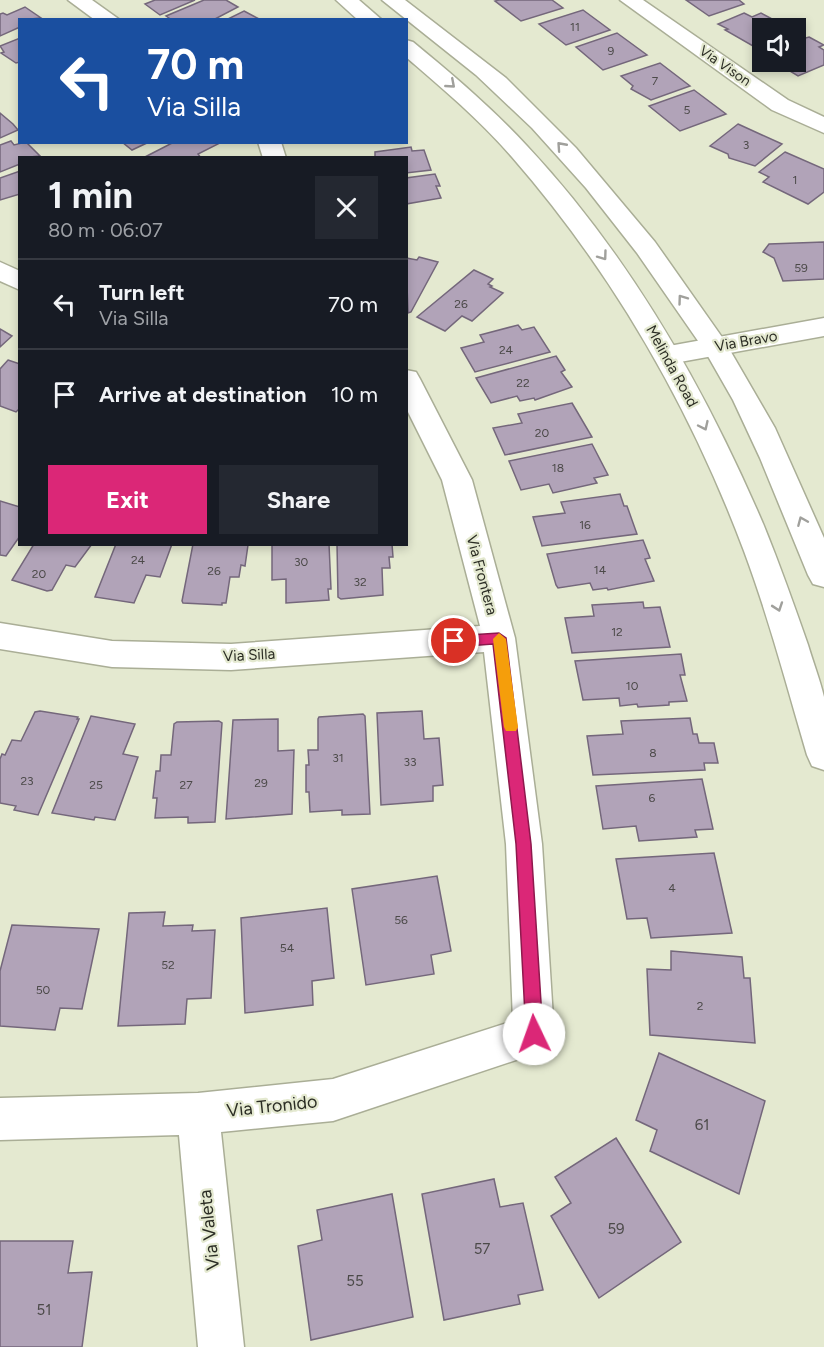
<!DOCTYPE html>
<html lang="en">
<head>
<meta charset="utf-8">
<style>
  body { margin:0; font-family:Figtree,sans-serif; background:#242831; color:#f1f3f6; height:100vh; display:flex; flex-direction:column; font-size:22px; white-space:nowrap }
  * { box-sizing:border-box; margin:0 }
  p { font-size:20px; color:#9ea1a6 }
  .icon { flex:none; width:33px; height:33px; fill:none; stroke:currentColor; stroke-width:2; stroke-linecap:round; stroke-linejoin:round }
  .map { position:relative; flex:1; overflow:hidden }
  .drawer { position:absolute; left:18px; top:156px; width:390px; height:390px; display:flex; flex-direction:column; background:#171b24; border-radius:0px; box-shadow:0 3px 9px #0003 }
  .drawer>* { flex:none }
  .banner { position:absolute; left:18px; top:18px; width:390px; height:126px; border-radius:0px; box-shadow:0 3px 9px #0003; background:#1a4fa0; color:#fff; overflow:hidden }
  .buttons { position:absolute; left:752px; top:18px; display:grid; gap:12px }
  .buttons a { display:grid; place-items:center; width:54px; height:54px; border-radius:0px; background:#171b24; box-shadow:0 3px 9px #0003; font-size:30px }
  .pin { position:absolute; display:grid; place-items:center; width:51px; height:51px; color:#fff; margin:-26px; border:3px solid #fff; border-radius:50%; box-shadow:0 2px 6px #0007 }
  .me { position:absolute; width:66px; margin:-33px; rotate:357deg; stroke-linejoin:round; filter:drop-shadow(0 0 4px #0008) }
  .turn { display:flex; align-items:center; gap:21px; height:126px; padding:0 30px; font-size:27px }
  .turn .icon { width:78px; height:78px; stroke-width:2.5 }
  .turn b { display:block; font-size:42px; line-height:51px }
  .round { display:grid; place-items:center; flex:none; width:63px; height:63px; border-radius:0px; background:#242831 }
  .head { display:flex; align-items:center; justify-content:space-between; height:102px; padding:0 30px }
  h1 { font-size:36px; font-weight:700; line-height:45px }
  .button { display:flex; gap:12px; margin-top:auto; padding:12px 30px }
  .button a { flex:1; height:69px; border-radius:0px; background:#db2777; color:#fff; font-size:24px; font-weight:700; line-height:69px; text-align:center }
  .button a+a { background:#242831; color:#f1f3f6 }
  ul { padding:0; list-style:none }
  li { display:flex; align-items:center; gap:18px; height:90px; padding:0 30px; border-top:2px solid #363941 }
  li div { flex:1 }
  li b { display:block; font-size:22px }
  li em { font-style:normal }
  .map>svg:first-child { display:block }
  .building { fill:#b1a3b8; stroke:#74677b; stroke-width:1.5 }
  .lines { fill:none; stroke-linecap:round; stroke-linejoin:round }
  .minor-casing { stroke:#aaae96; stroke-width:3 }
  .secondary-casing { stroke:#aaae96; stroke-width:3 }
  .minor { fill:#fff; fill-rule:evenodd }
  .secondary { fill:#fff; fill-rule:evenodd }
  .oneway { stroke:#a0a09c }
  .route { fill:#db2777; stroke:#8e194d; stroke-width:1.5 }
  .slow { fill:#f59e0b }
  .labels { text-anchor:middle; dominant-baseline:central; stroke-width:4.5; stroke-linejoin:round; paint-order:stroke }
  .number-label { font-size:12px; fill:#4c4a49 }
  .far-street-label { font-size:14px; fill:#2b2d24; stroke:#e4e9d0 }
  .street-label { font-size:15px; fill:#2b2d24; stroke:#e4e9d0 }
  .near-number-label { font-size:15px; fill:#4c4a49 }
  .near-street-label { font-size:18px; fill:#2b2d24; stroke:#e4e9d0 }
</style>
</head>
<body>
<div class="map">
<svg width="824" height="1347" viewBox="0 0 824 1347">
  <rect width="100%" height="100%" fill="#e4e9d0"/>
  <g class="building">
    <path d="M155 0H195L160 15 145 4Z"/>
    <path d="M204 0H226L238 7 215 19 172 20 166 16Z"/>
    <path d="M499 0H552L563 8 521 21 495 1Z"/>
    <path d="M686 0H739L744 4 709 16Z"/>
    <path d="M25 7 41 18 20 20V27L0 36V14L3 13 7 15Z"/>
    <path d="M583 10 610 30 566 45 539 24Z"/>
    <path d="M244 11 261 20H226Z"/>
    <path d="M744 13 752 17 761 13 789 28H762L760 50 725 30 728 29 718 24Z"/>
    <path d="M617 33 647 55 603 70 576 47Z"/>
    <path d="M809 37 824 45 819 47 824 50V65L798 76 775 62H795V41Z"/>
    <path d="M20 38V62L16 63 1 53 4 52 0 46Z"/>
    <path d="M660 63 690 86 651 100 631 89 633 86 621 76Z"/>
    <path d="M694 90 726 114 680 131 649 106Z"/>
    <path d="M0 113 13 124 18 130 0 138Z"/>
    <path d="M738 124 762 135 782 144 755 166 729 158 728 154 710 146Z"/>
    <path d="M11 141 14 145 26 142 40 156 20 158V164L0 172V145Z"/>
    <path d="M122 142H149L132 150Z"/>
    <path d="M174 142H215L218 144 198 154 201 158H143Z"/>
    <path d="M411 147 412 151 424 150 431 170 406 173V158H375V152Z"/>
    <path d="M785 152 824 169V192L808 204 763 182 769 177 759 172Z"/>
    <path d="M20 171V194L0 200V178Z"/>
    <path d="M435 174 440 186H436L441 198 406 204V178Z"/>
    <path d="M824 242V279L783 281 774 258 763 252 769 244Z"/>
    <path d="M419 257 438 262 411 312 408 313 406 258 417 260Z"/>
    <path d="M474 270 493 279 488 284 492 286 490 287 503 293 472 321 462 316 445 331 417 317Z"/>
    <path d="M518 325 522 330 534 327 550 352 475 372 461 348 484 342 480 335Z"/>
    <path d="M0 329 12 336 0 347Z"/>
    <path d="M556 356 565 370 561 372 572 387 535 400 534 398 520 401 517 396 491 403 476 378Z"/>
    <path d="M8 360 20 364V408L16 412 0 406V369Z"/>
    <path d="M572 403 592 437 505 455 493 428 522 423 518 414Z"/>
    <path d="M592 444 608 475 594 478 597 483 553 493 549 484 521 490 509 461Z"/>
    <path d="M620 494 624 506H627L637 534 542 546 533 517 565 513 561 502Z"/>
    <path d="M0 501 20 507V536L6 556 0 555Z"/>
    <path d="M643 540 650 558 645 559 654 581 608 590 607 588 593 590 590 583 558 588 556 585 547 554Z"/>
    <path d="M34 544H92L75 567 66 565 52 590 47 591 12 580Z"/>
    <path d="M116 544H172L160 577 146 575 134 603 95 597Z"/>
    <path d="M193 544 248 545 245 566 241 565 239 577H230L226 603H222V605L183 603 182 601Z"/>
    <path d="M272 544H329L331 589H328L329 600 286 603V579L272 580Z"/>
    <path d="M337 544H392L393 557H389L390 568H382L383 595 341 599 338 597Z"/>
    <path d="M643 602 644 608 660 607 670 647 572 653 565 618 594 616 592 605Z"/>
    <path d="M681 654 685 675H680L687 701 669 702V705L638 707 637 704 620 706 619 698 583 700 575 661Z"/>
    <path d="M40 711 78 717 77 719H79L38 815 14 810 16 806 0 803V759L2 754 5 755 12 740 21 741 35 712Z"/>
    <path d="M422 711 424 739 439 738 443 785 433 786V801L381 805 377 713Z"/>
    <path d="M363 714 365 716 370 814 342 815V810L310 812 309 792H306V765H309L308 750H318V719L319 717Z"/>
    <path d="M91 716 135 724 123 754 138 757 115 820 95 817 94 820 52 813Z"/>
    <path d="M690 718 693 734H697L699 743H714L718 763H704L705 770 593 775 587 736 623 734 621 721Z"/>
    <path d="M278 719V751L294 750 292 814 226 819 233 720Z"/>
    <path d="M219 721 222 723 215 822 188 823V817L155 818 157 798H153L156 771H160L161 755H171L174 724 177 722Z"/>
    <path d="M702 779 713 829 695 830 697 837 639 841 636 826 603 829 596 786Z"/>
    <path d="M714 853 732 933 651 938 647 918 627 919 616 859Z"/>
    <path d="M437 876 451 951 431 955 434 974 366 985 352 889Z"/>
    <path d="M327 908 334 978 312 981 313 1005 245 1013 241 918Z"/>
    <path d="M165 912 163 926 193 925 192 931 215 930 211 998 187 999 185 1024 118 1026 129 913Z"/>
    <path d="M12 925 99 929 82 1009 60 1008 55 1030 0 1026V971Z"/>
    <path d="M671 951 742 957 744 978H750L755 1043 650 1035 647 969 671 970Z"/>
    <path d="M659 1053 765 1101 739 1194 650 1151 657 1130 636 1120Z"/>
    <path d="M616 1138 681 1242 599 1298 551 1216 571 1203 555 1177Z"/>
    <path d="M494 1179 500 1207 523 1203 543 1290 518 1295 520 1304 444 1320 422 1194Z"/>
    <path d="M392 1194 413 1317 311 1340 298 1246 322 1240 317 1210Z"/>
    <path d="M0 1241H73L68 1273 92 1272 82 1347H0Z"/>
  </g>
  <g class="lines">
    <defs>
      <g id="minor">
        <path d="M68 0H92L120 20H95Z"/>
        <path d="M620 0H643L788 100 824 117V133L772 110Z"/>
        <path d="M258 142H281L286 158H263Z"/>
        <path d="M0 262 20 271V290L0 281Z"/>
        <path d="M824 318V336L669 364 659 361 656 355 659 349 669 346Z"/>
        <path d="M406 370 416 372 420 379 472 480 515 638 542 844 554 1034 548 1048 534 1054 333 1121 221 1132 244 1347H198L179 1135 0 1140V1098L198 1093 333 1079 513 1021 506 844 484 652 231 670 112 667 0 649V623L112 641 231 644 480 626 442 480 406 408Z"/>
      </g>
      <g id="secondary">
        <path d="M336 0H359L382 20H358Z"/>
        <path d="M382 0H405L506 78 576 148 655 242 724 340 775 428 824 538V587L813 584 808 575 760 458 733 400 705 351 637 253 586 188 532 128 476 75Z"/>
        <path d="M406 40 413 42C453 75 492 108 527 146 630 256 705 388 764 526 780 565 794 605 808 645 813 662 820 680 824 697 824 720 824 747 824 770L812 766 807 755C787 687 769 618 744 551 690 407 613 273 512 157 480 120 443 89 406 57Z"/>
      </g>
    </defs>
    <use href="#minor" class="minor-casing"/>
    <use href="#secondary" class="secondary-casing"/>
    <use href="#minor" class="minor"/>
    <use href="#secondary" class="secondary"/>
  </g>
  <defs><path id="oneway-chevron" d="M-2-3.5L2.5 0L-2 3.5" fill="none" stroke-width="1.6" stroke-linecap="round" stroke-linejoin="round" transform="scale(1.5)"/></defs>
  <g class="oneway">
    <use href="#oneway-chevron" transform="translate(451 84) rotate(41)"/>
    <use href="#oneway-chevron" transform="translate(561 146) rotate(-132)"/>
    <use href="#oneway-chevron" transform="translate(603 256) rotate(54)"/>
    <use href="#oneway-chevron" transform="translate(682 299) rotate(-126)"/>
    <use href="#oneway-chevron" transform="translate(704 426) rotate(65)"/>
    <use href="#oneway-chevron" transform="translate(802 521) rotate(-113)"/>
    <use href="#oneway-chevron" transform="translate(778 607) rotate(71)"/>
  </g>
  <path class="route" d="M499 633 506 638 531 844 543 1034 540 1040 534 1042 528 1040 526 1034 516 844 493 644 454 647 448 641 454 636Z"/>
  <path class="slow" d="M499 633 506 639 518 727 516 731H506L504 727 493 639Z"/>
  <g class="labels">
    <g class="number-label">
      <text x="575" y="27">11</text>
      <text x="611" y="51">9</text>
      <text x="655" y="81">7</text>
      <text x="687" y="110">5</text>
      <text x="746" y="145">3</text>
      <text x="795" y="180">1</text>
      <text x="801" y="268">59</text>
      <text x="461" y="304">26</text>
      <text x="506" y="350">24</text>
      <text x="523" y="383">22</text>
      <text x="542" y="433">20</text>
      <text x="558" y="468">18</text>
      <text x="585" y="525">16</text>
      <text x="138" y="560">24</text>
      <text x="301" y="562">30</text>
      <text x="600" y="570">14</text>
      <text x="214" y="571">26</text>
      <text x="39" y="574">20</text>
      <text x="360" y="582">32</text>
      <text x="617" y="632">12</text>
      <text x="632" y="686">10</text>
      <text x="653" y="753">8</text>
      <text x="338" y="758">31</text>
      <text x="410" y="762">33</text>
      <text x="27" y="781">23</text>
      <text x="261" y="783">29</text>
      <text x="96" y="785">25</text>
      <text x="186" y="785">27</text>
      <text x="652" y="798">6</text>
      <text x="672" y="888">4</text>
      <text x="401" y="920">56</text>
      <text x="287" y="948">54</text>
      <text x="168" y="965">52</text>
      <text x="43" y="990">50</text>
      <text x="700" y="1006">2</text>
    </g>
    <g class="far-street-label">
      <text transform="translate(725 66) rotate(35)">Via Vison</text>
    </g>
    <g class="street-label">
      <text transform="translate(746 341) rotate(-10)">Via Bravo</text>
      <text transform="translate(672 366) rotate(61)">Melinda Road</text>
      <text transform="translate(482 575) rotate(75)">Via Frontera</text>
      <text transform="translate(249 655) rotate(-3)">Via Silla</text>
    </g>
    <g class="near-number-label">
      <text x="702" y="1125">61</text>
      <text x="616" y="1229">59</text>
      <text x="482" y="1249">57</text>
      <text x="355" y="1281">55</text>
      <text x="44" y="1310">51</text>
    </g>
    <g class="near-street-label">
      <text transform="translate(272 1106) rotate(-6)">Via Tronido</text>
      <text transform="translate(209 1230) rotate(-96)">Via Valeta</text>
    </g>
  </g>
</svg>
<div class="buttons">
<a><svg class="icon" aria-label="sound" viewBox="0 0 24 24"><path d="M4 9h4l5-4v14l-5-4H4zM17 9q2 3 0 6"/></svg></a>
</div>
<div class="pin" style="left:454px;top:641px;background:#d93025"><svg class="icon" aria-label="arrive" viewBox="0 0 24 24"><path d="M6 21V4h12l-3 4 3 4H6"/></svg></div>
<svg class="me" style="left:534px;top:1034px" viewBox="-20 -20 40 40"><circle r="19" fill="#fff"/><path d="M0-13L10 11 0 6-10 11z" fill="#db2777"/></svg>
<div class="banner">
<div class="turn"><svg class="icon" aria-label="left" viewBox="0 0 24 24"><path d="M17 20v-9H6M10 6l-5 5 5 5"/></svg><div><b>70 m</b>Via Silla</div></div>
</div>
<section class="drawer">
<div class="head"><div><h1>1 min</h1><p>80 m · 06:07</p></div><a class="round"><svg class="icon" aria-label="close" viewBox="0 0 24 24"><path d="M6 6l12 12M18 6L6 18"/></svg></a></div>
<ul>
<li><svg class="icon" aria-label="left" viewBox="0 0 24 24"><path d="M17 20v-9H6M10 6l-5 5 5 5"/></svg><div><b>Turn left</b><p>Via Silla</p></div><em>70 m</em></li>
<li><svg class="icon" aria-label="arrive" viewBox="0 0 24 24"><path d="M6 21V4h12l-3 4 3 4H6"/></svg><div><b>Arrive at destination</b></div><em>10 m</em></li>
</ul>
<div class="button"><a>Exit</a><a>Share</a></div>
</section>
</div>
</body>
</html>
